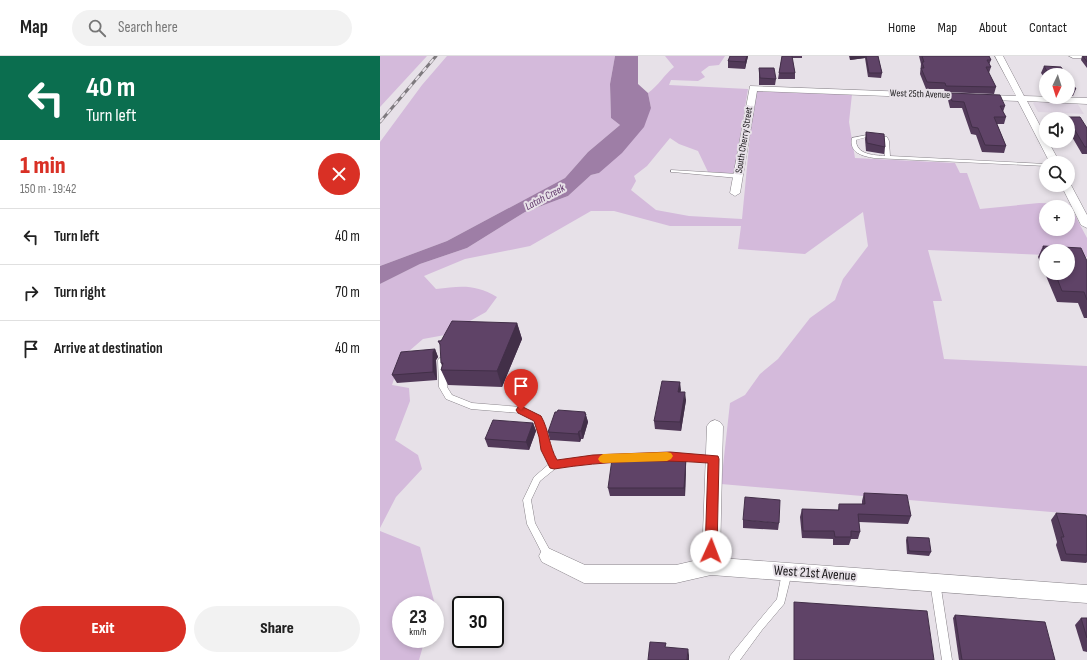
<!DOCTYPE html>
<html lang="en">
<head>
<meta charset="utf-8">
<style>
  body { margin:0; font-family:"Sofia Sans Condensed",sans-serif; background:#f2f2f2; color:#222; height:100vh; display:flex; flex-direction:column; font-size:15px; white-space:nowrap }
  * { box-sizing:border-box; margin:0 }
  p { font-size:13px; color:#767676 }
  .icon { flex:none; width:22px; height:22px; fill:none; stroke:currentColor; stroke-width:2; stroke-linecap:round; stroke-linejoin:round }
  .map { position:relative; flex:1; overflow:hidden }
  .sheet { display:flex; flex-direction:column; background:#fff; width:380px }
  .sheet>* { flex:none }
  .guide { background:#0b6e4f; color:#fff; overflow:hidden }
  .needle { width:26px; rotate:184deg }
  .buttons { position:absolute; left:659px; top:12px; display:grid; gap:8px }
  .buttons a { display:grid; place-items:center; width:36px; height:36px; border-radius:50%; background:#fff; box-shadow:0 2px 6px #0003; font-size:20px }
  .speed { position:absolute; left:12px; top:540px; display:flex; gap:8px; font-size:20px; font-weight:700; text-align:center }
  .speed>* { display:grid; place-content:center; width:52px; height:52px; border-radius:50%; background:#fff; box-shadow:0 2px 6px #0003; line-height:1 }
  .speed small { font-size:10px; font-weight:400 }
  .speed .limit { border:2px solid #111; border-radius:6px; background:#fff; color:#111 }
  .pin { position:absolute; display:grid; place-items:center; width:34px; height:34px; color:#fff; margin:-41px -17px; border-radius:50% 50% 50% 0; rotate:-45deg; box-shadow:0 0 4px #0007 }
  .pin .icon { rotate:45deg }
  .me { position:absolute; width:44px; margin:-22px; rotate:2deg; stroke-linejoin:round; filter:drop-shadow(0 0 3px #0008) }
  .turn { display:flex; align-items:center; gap:14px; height:84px; padding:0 20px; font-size:18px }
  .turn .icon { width:52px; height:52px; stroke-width:2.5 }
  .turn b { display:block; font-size:28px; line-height:34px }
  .round { display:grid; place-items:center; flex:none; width:42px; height:42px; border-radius:21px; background:#f2f2f2 }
  .summary { display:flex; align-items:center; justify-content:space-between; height:68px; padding:0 20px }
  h1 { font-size:24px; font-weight:800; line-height:30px; color:#d93025 }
  .button { display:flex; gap:8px; margin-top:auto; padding:8px 20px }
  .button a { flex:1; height:46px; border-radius:24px; background:#d93025; color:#fff; font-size:16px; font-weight:800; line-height:46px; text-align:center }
  .button a+a { background:#f2f2f2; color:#222 }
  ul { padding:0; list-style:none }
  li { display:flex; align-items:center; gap:12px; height:56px; padding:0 20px; border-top:1px solid #e0e0e0 }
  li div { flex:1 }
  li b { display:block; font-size:15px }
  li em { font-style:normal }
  header { display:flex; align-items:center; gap:24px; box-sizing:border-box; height:56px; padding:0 20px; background:#fff; border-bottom:1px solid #e0e0e0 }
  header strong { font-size:19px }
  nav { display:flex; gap:22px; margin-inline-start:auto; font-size:14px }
  .search { width:280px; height:36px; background:#f2f2f2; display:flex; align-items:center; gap:10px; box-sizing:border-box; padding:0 14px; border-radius:22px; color:#767676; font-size:15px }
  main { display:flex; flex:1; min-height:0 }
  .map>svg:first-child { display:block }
  .built { fill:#ded4e1 }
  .green { fill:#d4badb; fill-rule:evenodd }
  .water { fill:#9e7ea6 }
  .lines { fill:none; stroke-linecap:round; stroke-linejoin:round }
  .service-casing { stroke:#878288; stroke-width:1 }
  .minor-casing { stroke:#878288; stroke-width:1 }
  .service { fill:#fff; fill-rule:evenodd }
  .minor { fill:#fff; fill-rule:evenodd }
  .rail-casing { stroke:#7e7a7e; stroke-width:3 }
  .rail { stroke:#e7e1e8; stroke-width:2; stroke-dasharray:5.5; stroke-linecap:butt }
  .wall { fill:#523a59; fill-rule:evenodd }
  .shaded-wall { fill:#422f48 }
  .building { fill:#5f4367; stroke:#422f48 }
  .route { fill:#d93025; stroke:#8d1f18 }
  .slow { fill:#f59e0b }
  .labels { text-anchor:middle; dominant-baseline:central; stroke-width:4; stroke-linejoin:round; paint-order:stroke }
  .far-street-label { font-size:10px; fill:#181618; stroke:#e7e1e8 }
  .far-water-label { font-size:11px; font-style:italic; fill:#5d3368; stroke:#e7e1e8 }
  .near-street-label { font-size:14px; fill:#181618; stroke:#e7e1e8 }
</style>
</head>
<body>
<header>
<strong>Map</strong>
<div class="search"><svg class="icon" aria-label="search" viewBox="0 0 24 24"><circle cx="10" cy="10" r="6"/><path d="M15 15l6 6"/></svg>Search here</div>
<nav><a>Home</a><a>Map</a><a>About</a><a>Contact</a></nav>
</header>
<main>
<section class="sheet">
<div class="guide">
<div class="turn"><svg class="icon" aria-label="left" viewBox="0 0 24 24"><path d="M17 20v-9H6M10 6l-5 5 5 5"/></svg><div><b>40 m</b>Turn left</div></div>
</div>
<div class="summary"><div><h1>1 min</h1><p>150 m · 19:42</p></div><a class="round" style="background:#d93025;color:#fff"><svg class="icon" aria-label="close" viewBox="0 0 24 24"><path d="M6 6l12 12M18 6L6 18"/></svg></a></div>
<ul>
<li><svg class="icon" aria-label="left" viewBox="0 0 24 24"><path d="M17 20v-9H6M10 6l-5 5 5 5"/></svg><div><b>Turn left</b></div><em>40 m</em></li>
<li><svg class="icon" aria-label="right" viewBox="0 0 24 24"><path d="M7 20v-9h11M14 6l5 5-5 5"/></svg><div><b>Turn right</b></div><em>70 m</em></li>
<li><svg class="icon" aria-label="arrive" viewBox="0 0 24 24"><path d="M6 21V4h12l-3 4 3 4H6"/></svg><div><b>Arrive at destination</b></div><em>40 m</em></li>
</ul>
<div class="button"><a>Exit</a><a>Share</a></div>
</section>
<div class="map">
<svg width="707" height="604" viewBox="0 0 707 604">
  <rect width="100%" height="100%" fill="#e7e1e8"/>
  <path class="built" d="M656 45 697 47 704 58 658 56 653 47Z"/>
  <g class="green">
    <path d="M0 0H47L0 51Z"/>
    <path d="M67 0H235L230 28 231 62 240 69 208 96 185 122 67 185 0 210V86L42 29Z"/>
    <path d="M285 0H345L339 9 329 10 321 16 325 21 318 25 291 24 289 29 368 33 354 118 328 116 318 95 299 88 290 82 267 110 254 120 256 125 251 134 276 154 309 160 362 163 374 38 377 35 382 34 472 38 469 66 475 102 575 107 580 117H587L600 153 659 147 689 148 707 182V201L688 200V195H666V199L548 194 562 245H553L564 303 707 310V459L341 428 350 347 365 339 380 318 398 303 430 262 455 244 463 223 488 190 483 156 425 198 358 193 361 170H290L234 155H211L150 190 85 203 44 220 56 233C81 230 95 228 117 241L106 256 65 279 43 283 21 302 12 329 29 332 30 345 15 384 38 399 42 413 16 441 0 472V228L40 208 87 192 145 156 188 140 211 119 219 117 271 52 268 37C279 29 283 20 294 11ZM666 151H688V173H666Z"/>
    <path d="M0 475 40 491 55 549H21V583H45L39 604H0Z"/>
  </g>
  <path class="water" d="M235 0H258V28L268 37 271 52 264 71 242 97 219 117 211 119 188 140 145 156 87 192 40 208 0 228V210L67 185 185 122 208 96 240 69 231 62 230 28Z"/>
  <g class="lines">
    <defs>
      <g id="service">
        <path d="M487 79 507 81 509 85 510 100 666 108V110L494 102C482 100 469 97 472 82ZM487 81 503 83 505 85V100C494 99 476 99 476 84Z"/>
        <path d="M291 114 358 118 361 120 358 122 293 116H291Z"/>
        <path d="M60 302H64L66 304 67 331 72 339 92 347 141 351 161 360 168 381 170 394 176 405 213 400 290 397 334 400 337 401 338 403 337 405 334 406 290 403 213 406 176 412 160 425 151 444 155 467 173 500 171 503 168 504 165 503 147 468 143 444 154 421 169 408 162 394 160 381 155 364 140 357 91 353 66 343 59 331 58 304Z"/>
        <path d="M407 512 410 513 412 516 404 548 382 574 360 604H349L350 600 376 568 397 543 402 516 404 513Z"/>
        <path d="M555 522 558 523 560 526 572 604H562L550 526 552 523Z"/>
      </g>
      <g id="minor">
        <path d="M615 0H623L644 40 707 42V48L647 45 666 81V85H668L680 107H670L638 45 377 35 360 137 355 140 350 137 370 30 636 40Z"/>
        <path d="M689 0H707V2H693Z"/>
        <path d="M688 126 691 129 707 159V172L701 169 681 129H688Z"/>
        <path d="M335 364 340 366 343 370 340 502 707 529V547L331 519 296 527H204L162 506 159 500 162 494 168 492 205 509H296L322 503 327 370 330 366Z"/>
      </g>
    </defs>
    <use href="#service" class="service-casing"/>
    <use href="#minor" class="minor-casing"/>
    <use href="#service" class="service"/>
    <use href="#minor" class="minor"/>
    <defs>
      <path id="rail" d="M0 66 56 0"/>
    </defs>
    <use href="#rail" class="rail-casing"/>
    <use href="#rail" class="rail"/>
  </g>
  <g class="wall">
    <path d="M350 0H368L365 13 348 12V5Z"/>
    <path d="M402 0H422V2H412L415 17V23H398L399 17Z"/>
    <path d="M469 0H498L502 17 501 22 488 21 485 2 470 4Z"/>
    <path d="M539 0H609L611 4 609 9 611 11 609 17 616 31 614 38 565 36 564 33H546L540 18 541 8Z"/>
    <path d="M702 0H707V12L701 4Z"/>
    <path d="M664 10 686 19H666V24L661 17Z"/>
    <path d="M379 12 396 23 395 29H379Z"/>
    <path d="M688 21 696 33 693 40H688Z"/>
    <path d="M569 37 625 50 623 56 626 61 624 68H617L626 90 624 97 602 96 596 79 591 78 582 52H570L568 44Z"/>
    <path d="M687 61 707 72V98H702L688 74V63H686Z"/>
    <path d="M486 76 505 91 504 98 486 95 485 83Z"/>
    <path d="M663 190 707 205V262H704L698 247 677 246 658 201ZM666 195 688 217H666Z"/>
    <path d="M137 267 142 283 122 331 68 329 61 314 62 310 61 307V291L58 285Z"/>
    <path d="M55 293 58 301 56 304 57 324 17 327 12 319Z"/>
    <path d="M300 326V336L306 344 301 375 275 373 274 365Z"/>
    <path d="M205 356 208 366 203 383H201L200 386 170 384 168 376Z"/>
    <path d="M153 367 156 375 149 394 108 391 105 383Z"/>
    <path d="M306 403V411L305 440H230L228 432Z"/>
    <path d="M484 437 531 460 528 468 479 466 480 476 478 483H471L469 489H453V483L422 482 420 461 422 453 458 454 459 448H482V445Z"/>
    <path d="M676 457 707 463V506L706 507 681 505 676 489 677 486 671 464Z"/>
    <path d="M363 464 399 467 398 474 363 472Z"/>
    <path d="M527 481 551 496 549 500 527 498 526 484Z"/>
    <path d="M414 546 554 604H414Z"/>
    <path d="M575 559 675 604H579L573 562Z"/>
    <path d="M701 562H707V596L703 595 695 569Z"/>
  </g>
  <g class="shaded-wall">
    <path d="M367 0H368L365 13V6Z"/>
    <path d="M470 0H486L485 2 470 4Z"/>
    <path d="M137 267 142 283 122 331 117 315Z"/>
    <path d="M55 293 58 301 56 304 57 324 53 316V296Z"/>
    <path d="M300 326 301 334 299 344 298 336Z"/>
    <path d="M305 336 306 344 301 375 300 366Z"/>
    <path d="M205 356 208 366 203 383 201 375Z"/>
    <path d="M153 367 156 375 149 394 146 386Z"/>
    <path d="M199 375 201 383 200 386 198 378Z"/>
    <path d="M306 403V411L305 440 304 432Z"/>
    <path d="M308 593 309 599V604H307Z"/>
  </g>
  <g class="building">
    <path d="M350 0H367L365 6 348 5Z"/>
    <path d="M402 0H412L415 17H399Z"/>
    <path d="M486 0H498L502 17H489Z"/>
    <path d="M542 0H609L611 4H607L611 11H606L616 31 566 30 565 27 547 26 541 12H544L542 6H544Z"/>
    <path d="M703 0H707V6Z"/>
    <path d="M664 10 681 11 686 19H669Z"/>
    <path d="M379 12H394L396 23 380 22Z"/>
    <path d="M688 21 696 33H688Z"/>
    <path d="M569 37 620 39 625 50H620L626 61H614L626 90 605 89 598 72 592 71 584 46 572 45Z"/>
    <path d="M687 61H700L707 72V91H705Z"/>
    <path d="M486 76 504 78 505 91 487 87Z"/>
    <path d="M663 190 701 192 707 205V244L704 236 682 235 675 217H688V195H666V197Z"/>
    <path d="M72 265 137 267 117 315 61 314 63 307H61L60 288 58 285H61Z"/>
    <path d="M55 293 53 296V316L12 319 21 296Z"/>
    <path d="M282 325 300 326 298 336H305L300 366 274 365Z"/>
    <path d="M178 354 205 356V358H206L201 375H199L198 378 168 376 175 356H177Z"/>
    <path d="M113 364 153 367 146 386 105 383Z"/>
    <path d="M232 403H306L304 432H228Z"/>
    <path d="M484 437 527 439 531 460 478 458 480 476 471 475V481H455L454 475H423L422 453 459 454V448H485Z"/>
    <path d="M365 441 400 444 399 467 363 464Z"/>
    <path d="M676 457 706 459 707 463V499L686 498 681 481H684Z"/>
    <path d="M527 481 549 482 551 496 529 495Z"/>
    <path d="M414 546 547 555 554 604H414Z"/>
    <path d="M575 559 665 566 675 604H582Z"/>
    <path d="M701 562H707V582Z"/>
    <path d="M270 586 286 587 285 591 308 593 307 604H268Z"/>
  </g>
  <path class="route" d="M141 350 161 360C169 374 169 390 177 404L213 399 290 396 338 400 339 403 337 495 335 498 331 500 327 498 325 495 328 407C277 403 225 405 174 413L170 412 161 394 159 381 154 365 138 357 136 354 138 351Z"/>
  <path class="slow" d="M287 396 291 397 293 400 291 403 287 405 223 407 220 406 218 403 220 400 223 398Z"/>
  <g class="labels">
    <g class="far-street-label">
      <text transform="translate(540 38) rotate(2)">West 25th Avenue</text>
      <text transform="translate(364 84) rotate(-81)">South Cherry Street</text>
    </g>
    <g class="far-water-label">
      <text transform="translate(165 141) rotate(-28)">Latah Creek</text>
    </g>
    <g class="near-street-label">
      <text transform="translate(435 517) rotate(4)">West 21st Avenue</text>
    </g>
  </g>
</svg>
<div class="buttons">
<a><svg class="needle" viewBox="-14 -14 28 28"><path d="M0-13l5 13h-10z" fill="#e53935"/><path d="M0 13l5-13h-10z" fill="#767676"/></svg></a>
<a><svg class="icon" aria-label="sound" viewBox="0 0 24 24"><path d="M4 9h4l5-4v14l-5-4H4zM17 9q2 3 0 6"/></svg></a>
<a><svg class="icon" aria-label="search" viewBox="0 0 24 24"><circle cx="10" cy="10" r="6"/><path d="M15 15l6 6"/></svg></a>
<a>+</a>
<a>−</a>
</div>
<div class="speed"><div>23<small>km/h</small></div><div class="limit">30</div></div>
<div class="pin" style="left:141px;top:354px;background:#d93025"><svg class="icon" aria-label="arrive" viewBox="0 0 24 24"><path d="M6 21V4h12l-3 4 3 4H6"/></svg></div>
<svg class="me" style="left:331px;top:495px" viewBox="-20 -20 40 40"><circle r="19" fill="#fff"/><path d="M0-13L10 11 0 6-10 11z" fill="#d93025"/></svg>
</div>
</main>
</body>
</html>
